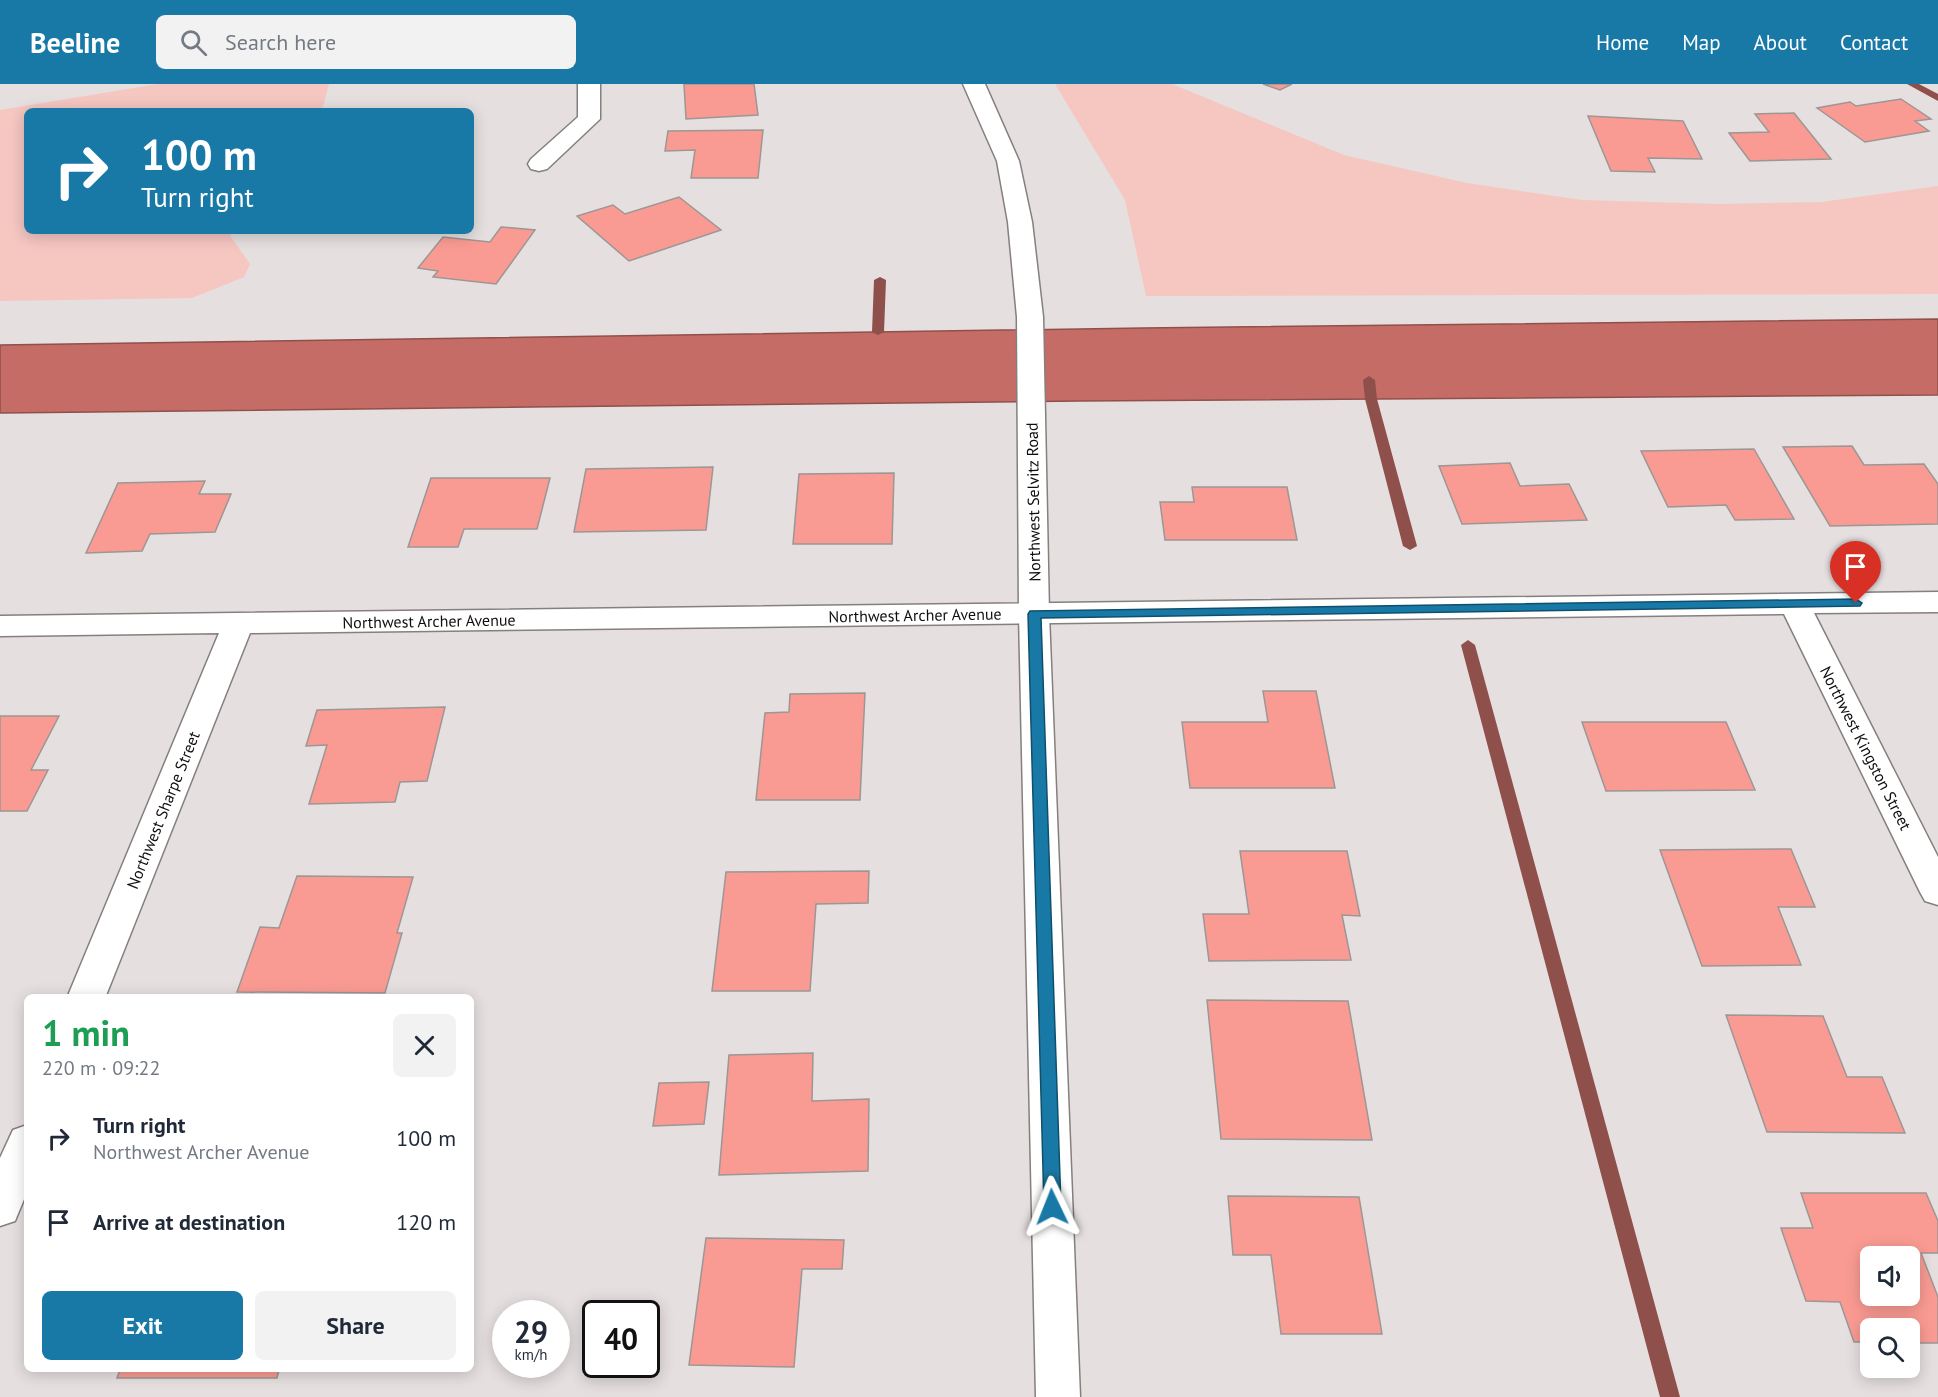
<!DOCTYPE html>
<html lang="en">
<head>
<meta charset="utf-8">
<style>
  body { margin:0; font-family:"PT Sans",sans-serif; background:#f2f2f3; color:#1f2937; height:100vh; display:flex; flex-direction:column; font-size:22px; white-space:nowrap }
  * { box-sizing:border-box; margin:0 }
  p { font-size:20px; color:#747a83 }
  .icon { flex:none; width:33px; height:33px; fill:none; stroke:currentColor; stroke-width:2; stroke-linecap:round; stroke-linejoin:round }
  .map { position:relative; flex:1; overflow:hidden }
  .side { position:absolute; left:24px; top:910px; width:450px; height:378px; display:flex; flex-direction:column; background:#fff; border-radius:9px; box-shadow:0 3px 15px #0003 }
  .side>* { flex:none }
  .guide { position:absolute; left:24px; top:24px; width:450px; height:126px; border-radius:9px; box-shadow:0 3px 15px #0003; background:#1979a6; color:#fff; overflow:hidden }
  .controls { position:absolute; left:1860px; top:1162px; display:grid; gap:12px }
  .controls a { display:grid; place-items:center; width:60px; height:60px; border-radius:9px; background:#fff; box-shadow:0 3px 15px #0003; font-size:30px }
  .speed { position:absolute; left:492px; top:1216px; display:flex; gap:12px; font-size:30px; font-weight:700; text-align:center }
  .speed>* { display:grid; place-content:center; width:78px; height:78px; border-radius:50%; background:#fff; box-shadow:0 3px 15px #0003; line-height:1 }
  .speed small { font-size:15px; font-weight:400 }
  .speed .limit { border:3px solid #111; border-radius:9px; background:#fff; color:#111 }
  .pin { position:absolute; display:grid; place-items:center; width:51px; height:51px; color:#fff; margin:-62px -26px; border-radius:50% 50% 50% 0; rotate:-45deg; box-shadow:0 0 6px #0007 }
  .pin .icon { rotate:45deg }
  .me { position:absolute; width:66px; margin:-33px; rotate:358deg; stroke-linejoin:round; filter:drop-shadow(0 0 4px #0008) }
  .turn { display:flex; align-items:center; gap:21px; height:126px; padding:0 18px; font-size:27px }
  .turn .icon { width:78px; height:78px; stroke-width:2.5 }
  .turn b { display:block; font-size:42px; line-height:51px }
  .round { display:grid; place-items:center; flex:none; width:63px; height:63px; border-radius:9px; background:#f2f2f3 }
  .overview { display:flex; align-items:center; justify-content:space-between; height:102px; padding:0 18px }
  h1 { font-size:36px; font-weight:700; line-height:45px; color:#1e9e55 }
  .primary-button { display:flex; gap:12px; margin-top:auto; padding:12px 18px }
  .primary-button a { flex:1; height:69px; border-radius:9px; background:#1979a6; color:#fff; font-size:24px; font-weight:700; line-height:69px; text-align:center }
  .primary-button a+a { background:#f2f2f3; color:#1f2937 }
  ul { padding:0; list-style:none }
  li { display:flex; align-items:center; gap:18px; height:84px; padding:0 18px }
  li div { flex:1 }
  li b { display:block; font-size:22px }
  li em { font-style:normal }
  header { display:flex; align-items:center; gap:36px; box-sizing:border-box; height:84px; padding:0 30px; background:#1979a6; color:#fff }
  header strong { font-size:28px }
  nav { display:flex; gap:33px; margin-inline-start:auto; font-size:21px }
  .search { width:420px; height:54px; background:#f2f2f3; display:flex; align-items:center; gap:15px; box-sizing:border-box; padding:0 21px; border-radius:9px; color:#747a83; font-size:22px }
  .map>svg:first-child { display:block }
  .green { fill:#f6c6c1 }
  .water { fill:#c66c66; stroke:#8f504b; stroke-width:1.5 }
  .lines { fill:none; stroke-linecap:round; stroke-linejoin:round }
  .stream { fill:#8f504b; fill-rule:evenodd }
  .building { fill:#fa9b93; stroke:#9c9695; stroke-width:1.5; fill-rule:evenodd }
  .minor-casing { stroke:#857f7e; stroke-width:3 }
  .tertiary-casing { stroke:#857f7e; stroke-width:3 }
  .minor { fill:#fff; fill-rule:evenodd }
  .tertiary { fill:#fff; fill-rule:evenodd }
  .route { fill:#1979a6; stroke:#104f6c; stroke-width:1.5 }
  .labels { text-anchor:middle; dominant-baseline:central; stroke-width:4.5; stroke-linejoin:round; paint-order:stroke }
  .street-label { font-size:16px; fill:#100e0d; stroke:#fff }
</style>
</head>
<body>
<header>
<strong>Beeline</strong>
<div class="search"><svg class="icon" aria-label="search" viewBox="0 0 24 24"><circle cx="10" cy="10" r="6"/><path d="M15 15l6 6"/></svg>Search here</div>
<nav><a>Home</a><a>Map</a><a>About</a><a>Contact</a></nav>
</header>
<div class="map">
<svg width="1938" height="1313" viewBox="0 0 1938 1313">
  <rect width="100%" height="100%" fill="#e6dfdf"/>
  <g class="green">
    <path d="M158 0H329L323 23 314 27H27V147H230L231 153 250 180 244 193 192 214 0 217V26Z"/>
    <path d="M1055 0H1172L1344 71 1467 99 1582 116 1720 120 1821 118 1938 102V210L1146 212 1125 116Z"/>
  </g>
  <path class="water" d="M1938 235V311L1079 317 0 329V261L1143 244Z"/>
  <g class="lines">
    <g class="stream">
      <path d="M1907 0H1919L1938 10V17Z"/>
      <path d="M880 193 886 196 884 248 878 251 872 248 874 196Z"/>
      <path d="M1369 292 1375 296 1377 315 1417 462 1410 466 1403 462 1365 315 1363 296Z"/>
      <path d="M1468 556 1475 561 1680 1313H1660L1461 561Z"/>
    </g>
  </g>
  <g class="building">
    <path d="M684 0H754L758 31 686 35Z"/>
    <path d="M1263 0H1292L1280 6Z"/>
    <path d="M1901 15 1931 35 1915 37 1929 47 1865 58 1817 24 1850 18 1856 22Z"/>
    <path d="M1794 29 1831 75 1750 77 1729 49 1769 48 1755 30Z"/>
    <path d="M1588 32 1683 37 1702 75 1648 74 1655 88 1611 87Z"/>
    <path d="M763 46 758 94H691L695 66 665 67 668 47Z"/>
    <path d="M679 113 721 146 629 177 577 132 613 121 625 130Z"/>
    <path d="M501 143 535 146 496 200 433 193 438 187 418 184 443 153 490 158Z"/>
    <path d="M1852 362 1864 381 1924 380 1938 400V440L1830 442 1783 363Z"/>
    <path d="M1754 365 1794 435 1735 436 1726 421 1668 423 1641 367Z"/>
    <path d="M1510 379 1520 402 1569 400 1587 436 1462 440 1439 382Z"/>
    <path d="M713 383 706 446 574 448 586 385Z"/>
    <path d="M894 389 892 460H793L799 390Z"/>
    <path d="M431 394H550L537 445H464L458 463H408Z"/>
    <path d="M205 397 199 410H231L215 448 150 450 142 467 86 469 118 399Z"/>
    <path d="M1192 403H1287L1297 456H1165L1160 418H1194Z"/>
    <path d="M1263 607H1316L1335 704H1190L1182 638H1268Z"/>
    <path d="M865 609 860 716H756L765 629 789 628 790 610Z"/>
    <path d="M445 623 427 697 400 698 395 718 309 720 327 661 306 662 317 626Z"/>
    <path d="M0 632H59L31 686H48L27 727H0Z"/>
    <path d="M1582 638H1726L1755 706 1606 707Z"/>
    <path d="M1791 765 1815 823H1778L1801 881 1702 882 1660 766Z"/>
    <path d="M1240 767H1347L1360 832 1342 831 1351 876 1209 877 1203 830H1249Z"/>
    <path d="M869 787 868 819 816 820 810 907H712L726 788Z"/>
    <path d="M297 792 413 793 397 849H402L385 909 237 908 260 843 279 844Z"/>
    <path d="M1207 916 1348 917 1372 1056 1221 1055Z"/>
    <path d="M1726 931 1823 932 1847 993H1882L1905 1049 1767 1048Z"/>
    <path d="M813 969 812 1017 869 1015 868 1087 719 1091 729 971Z"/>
    <path d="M709 998 704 1040 653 1042 659 999Z"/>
    <path d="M1801 1109H1926L1938 1137V1169H1921L1938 1213V1259H1910V1245H1870V1258H1854L1840 1218 1806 1217 1781 1144H1813ZM1870 1173H1910V1212H1870Z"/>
    <path d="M1228 1112 1359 1113 1382 1250H1281L1271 1171H1233Z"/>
    <path d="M706 1154 844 1156 842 1185H802L794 1283 689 1281Z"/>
    <path d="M120 1286H279L277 1294H117Z"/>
  </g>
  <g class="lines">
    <defs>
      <g id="minor">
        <path d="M578 0H600V35L547 85 539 87 531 85 528 80 531 75 578 33Z"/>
        <path d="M1938 508V528L1814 529 1938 773V821L1925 817 1920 808 1784 530 250 549 105 914H67L219 549 0 552V532Z"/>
        <path d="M27 1041V1108L15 1137 0 1142V1074L13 1046Z"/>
      </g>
      <path id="tertiary" d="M963 0H985L1019 77 1032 138 1043 233 1049 530 1080 1313H1036L1019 530 1017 233 1008 138 997 77Z"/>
    </defs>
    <use href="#minor" class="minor-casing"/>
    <use href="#tertiary" class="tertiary-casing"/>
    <use href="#minor" class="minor"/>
    <use href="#tertiary" class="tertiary"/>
  </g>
  <path class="route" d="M1856 515 1862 519 1860 522 1041 534 1061 1123 1058 1128 1052 1131 1046 1128 1044 1123 1028 530 1030 527Z"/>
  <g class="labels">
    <g class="street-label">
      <text transform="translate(1033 418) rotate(-91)">Northwest Selvitz Road</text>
      <text transform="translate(915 531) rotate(-1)">Northwest Archer Avenue</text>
      <text transform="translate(429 537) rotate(-1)">Northwest Archer Avenue</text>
      <text transform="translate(1866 664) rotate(63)">Northwest Kingston Street</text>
      <text transform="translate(163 726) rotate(-68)">Northwest Sharpe Street</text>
    </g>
  </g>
</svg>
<div class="controls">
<a><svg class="icon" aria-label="sound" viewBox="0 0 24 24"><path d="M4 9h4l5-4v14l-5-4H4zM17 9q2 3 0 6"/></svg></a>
<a><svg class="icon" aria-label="search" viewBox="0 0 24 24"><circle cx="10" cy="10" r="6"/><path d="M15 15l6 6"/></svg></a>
</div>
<div class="speed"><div>29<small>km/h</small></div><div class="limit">40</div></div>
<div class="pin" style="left:1856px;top:519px;background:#d93025"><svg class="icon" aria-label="arrive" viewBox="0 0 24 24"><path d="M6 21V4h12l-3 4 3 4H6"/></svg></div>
<svg class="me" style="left:1052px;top:1123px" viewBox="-20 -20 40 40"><path d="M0-17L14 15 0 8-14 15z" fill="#1979a6" stroke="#fff" stroke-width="4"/></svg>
<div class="guide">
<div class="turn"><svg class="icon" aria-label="right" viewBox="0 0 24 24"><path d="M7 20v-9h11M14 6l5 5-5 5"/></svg><div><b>100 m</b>Turn right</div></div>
</div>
<section class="side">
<div class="overview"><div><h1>1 min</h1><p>220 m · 09:22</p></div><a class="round"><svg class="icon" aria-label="close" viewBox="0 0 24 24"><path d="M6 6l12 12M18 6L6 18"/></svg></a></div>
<ul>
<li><svg class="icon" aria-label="right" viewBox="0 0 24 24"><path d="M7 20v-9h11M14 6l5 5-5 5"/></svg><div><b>Turn right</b><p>Northwest Archer Avenue</p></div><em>100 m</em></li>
<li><svg class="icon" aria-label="arrive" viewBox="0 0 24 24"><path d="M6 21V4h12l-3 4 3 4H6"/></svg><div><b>Arrive at destination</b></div><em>120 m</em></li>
</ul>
<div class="primary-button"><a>Exit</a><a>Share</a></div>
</section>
</div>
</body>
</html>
